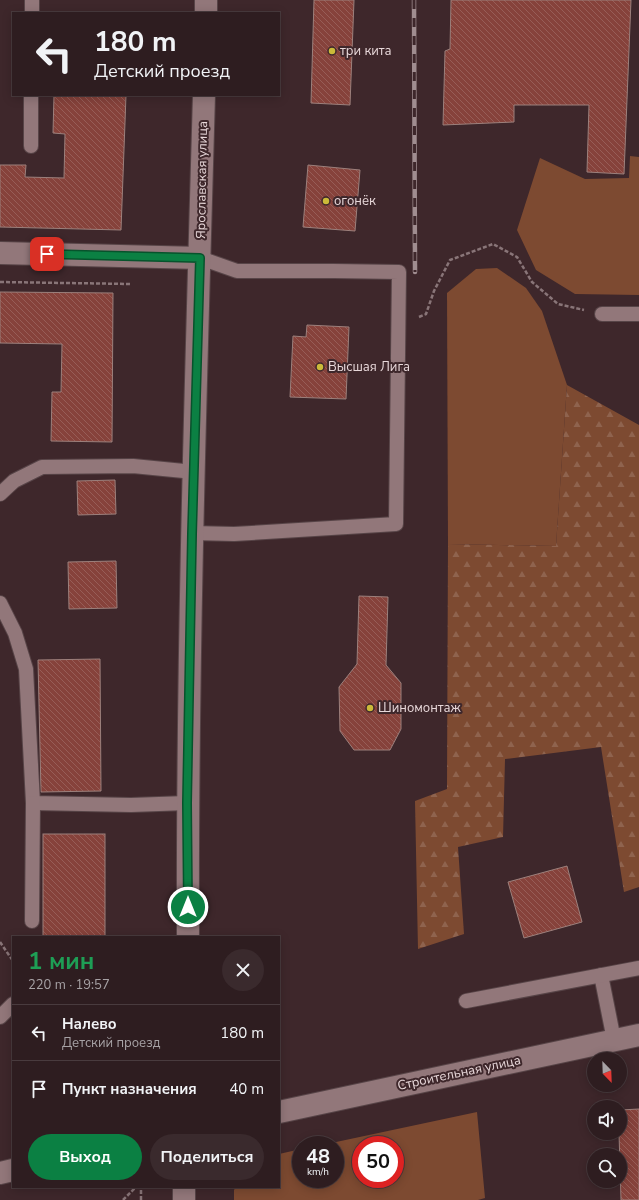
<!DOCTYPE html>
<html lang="ru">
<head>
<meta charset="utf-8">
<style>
  body { margin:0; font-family:"Nunito Sans",sans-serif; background:#3a2a2d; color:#f1f3f6; height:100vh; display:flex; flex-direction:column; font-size:15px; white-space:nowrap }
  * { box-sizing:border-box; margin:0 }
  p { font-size:13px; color:#a7a2a5 }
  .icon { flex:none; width:22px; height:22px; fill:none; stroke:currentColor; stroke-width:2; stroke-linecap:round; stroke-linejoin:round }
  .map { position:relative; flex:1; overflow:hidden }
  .details { position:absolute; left:12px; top:936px; width:268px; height:252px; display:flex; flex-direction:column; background:#2e1d20; border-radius:0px; box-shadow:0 2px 10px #0003,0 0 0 1px #493b3e }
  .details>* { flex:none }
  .top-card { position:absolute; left:12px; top:12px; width:268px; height:84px; border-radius:0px; box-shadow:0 2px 10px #0003,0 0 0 1px #493b3e; background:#2e1d20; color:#f1f3f6; overflow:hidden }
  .needle { width:26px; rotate:157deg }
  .controls { position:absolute; left:587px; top:1052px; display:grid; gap:8px }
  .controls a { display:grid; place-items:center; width:40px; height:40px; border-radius:50%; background:#2e1d20; box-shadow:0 2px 10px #0003,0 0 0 1px #493b3e; font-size:20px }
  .speed { position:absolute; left:292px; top:1136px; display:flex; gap:8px; font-size:20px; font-weight:700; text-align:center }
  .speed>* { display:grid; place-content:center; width:52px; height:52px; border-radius:50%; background:#2e1d20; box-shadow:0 2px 10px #0003,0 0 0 1px #493b3e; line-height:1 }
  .speed small { font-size:10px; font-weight:400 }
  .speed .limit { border:6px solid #d22; background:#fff; color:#111 }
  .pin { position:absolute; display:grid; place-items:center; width:34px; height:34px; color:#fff; margin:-17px; border-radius:8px; box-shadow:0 2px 6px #0006 }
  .me { position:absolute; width:44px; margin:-22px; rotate:0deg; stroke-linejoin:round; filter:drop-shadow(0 0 3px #0008) }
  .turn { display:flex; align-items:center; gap:14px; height:84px; padding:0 16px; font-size:18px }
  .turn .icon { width:52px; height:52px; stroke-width:2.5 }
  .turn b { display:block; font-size:28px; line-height:34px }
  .round { display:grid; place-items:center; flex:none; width:42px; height:42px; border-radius:21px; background:#3a2a2d }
  .summary { display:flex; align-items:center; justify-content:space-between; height:68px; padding:0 16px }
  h1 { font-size:24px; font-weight:700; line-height:30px; color:#1e9e55 }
  .action { display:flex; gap:8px; margin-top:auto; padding:8px 16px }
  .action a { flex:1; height:46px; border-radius:24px; background:#0b8043; color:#fff; font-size:16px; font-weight:700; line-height:46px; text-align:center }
  .action a+a { background:#3a2a2d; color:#f1f3f6 }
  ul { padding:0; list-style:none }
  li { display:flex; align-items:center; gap:12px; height:56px; padding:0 16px; border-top:1px solid #493b3e }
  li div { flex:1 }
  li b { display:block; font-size:15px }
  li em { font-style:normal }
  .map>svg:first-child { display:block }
  .green { fill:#7d4a31; fill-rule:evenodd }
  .forest { fill:url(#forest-firs) }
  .building { fill:url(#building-back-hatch); stroke:#9c807c }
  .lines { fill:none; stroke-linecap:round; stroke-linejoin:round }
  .service-casing { stroke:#574447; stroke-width:16 }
  .minor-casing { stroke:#574447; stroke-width:24 }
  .tertiary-casing { stroke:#574447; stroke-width:24 }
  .secondary-casing { stroke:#574447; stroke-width:24 }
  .path { stroke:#897578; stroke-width:2.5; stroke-dasharray:4 2; stroke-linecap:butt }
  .service { stroke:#92777a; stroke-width:14 }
  .minor { stroke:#92777a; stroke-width:22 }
  .tertiary { stroke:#92777a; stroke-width:22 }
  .secondary { stroke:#92777a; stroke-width:22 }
  .rail-casing { stroke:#a08d90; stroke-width:4.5 }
  .rail { stroke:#3e272b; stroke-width:3; stroke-dasharray:9; stroke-linecap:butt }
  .route-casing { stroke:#07532c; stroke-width:10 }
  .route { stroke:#0b8043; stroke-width:7 }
  .poi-dot { fill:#cbba39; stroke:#3e272b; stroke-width:1.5 }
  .labels { text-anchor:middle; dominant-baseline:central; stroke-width:4; stroke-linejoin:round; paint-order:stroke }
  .poi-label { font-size:13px; fill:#e8d8da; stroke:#3e272b; text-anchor:start }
  .street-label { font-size:13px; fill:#e8d8da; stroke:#3e272b }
</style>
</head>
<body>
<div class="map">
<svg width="639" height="1200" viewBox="0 0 639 1200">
  <defs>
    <pattern id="forest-firs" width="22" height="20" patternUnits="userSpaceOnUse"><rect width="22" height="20" fill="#7d4a31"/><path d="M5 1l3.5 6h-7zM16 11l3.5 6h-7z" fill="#8f634e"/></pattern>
    <pattern id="building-back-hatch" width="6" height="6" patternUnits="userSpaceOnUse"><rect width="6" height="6" fill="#86423b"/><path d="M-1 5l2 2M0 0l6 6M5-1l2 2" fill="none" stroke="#975d57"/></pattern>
  </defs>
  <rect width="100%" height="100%" fill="#3e272b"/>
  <g class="green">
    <path d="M630 156 639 157V295L575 294 536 270 517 230 540 158 585 179 629 178Z"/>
    <path d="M497 268 526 288 542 311 567 385 556 546 448 544 447 293 476 269Z"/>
    <path d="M477 1112 485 1198 478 1200H234V1190L236 1187H279V1154L301 1149V1179H335V1145H322ZM361 1145H395V1179H361Z"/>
  </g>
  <path class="forest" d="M567 385 639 425V887L624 892 601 747 505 759 503 837 458 847 464 934 418 949 415 801 447 789 448 544 556 546Z"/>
  <g class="building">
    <path d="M314 0H354L350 105 311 103Z"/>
    <path d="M451 0H631L624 174 587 172 589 105H514V122L443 125 445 51 450 49Z"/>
    <path d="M54 95H126L121 230 0 227V165H26L25 177 64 178 65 134 53 133Z"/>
    <path d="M308 165 360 170 355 231 303 227Z"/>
    <path d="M0 292 113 293 112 442 51 441 52 392H61L62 344 0 343Z"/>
    <path d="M307 325 349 327 346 399 290 397 293 336 306 337Z"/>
    <path d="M115 480 116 514 78 515 77 481Z"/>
    <path d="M116 561 117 608 69 609 68 562Z"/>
    <path d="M359 596 388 597 386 665 401 683V729L390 750H354L340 731 339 687 357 664Z"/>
    <path d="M100 659 101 791 41 792 38 660Z"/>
    <rect x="43" y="834" width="62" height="103"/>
    <path d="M567 866 582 922 524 938 508 882Z"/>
    <path d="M639 1109V1200H621L619 1133 620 1110Z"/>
  </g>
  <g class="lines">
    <defs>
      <g id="service">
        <path d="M32 13V0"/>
        <path d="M31 146V95"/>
        <path d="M602 314H639"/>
        <path d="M0 494 14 481 42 467 133 466 194 472"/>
        <path d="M192 533 234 534 396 524 399 272 334 271H237L200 258"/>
        <path d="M0 603 15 633 26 669 33 803 131 805 187 803"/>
        <path d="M32 921 33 803"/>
        <path d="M601 975 614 1040"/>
        <path d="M466 1001 639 968"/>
        <path d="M0 1017 13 1004"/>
      </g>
      <path id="minor" d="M0 253 200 258"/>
      <g id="tertiary">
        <path d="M0 1173 13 1170"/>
        <path d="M184 1200V1187"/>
      </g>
      <g id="secondary">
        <path d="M206 13V0"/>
        <path d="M188 937C187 656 196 376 204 95"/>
        <path d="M279 1112 639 1035"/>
      </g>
    </defs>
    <use href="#service" class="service-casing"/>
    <use href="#minor" class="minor-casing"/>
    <use href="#tertiary" class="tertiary-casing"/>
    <use href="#secondary" class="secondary-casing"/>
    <g class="path">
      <path d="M0 282 131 284"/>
      <path d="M419 317 426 314 434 291 450 260 493 244 517 257 532 282 558 304 584 310"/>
      <path d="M0 942 13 961"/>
      <path d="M123 1200 136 1187"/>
      <path d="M141 1200V1187"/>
    </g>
    <use href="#service" class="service"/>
    <use href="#minor" class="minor"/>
    <use href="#tertiary" class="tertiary"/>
    <use href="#secondary" class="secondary"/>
    <defs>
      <path id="rail" d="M414 0 415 272"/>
    </defs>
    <use href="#rail" class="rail-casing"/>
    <use href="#rail" class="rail"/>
  </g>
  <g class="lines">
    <defs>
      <path id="route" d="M47 254 200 258 192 534 187 803 188 907"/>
    </defs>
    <use href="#route" class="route-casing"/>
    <use href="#route" class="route"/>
  </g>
  <g class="poi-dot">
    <circle cx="332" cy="51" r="4"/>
    <circle cx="326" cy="201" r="4"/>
    <circle cx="320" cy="367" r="4"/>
    <circle cx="370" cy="708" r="4"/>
  </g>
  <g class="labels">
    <g class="poi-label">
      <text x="340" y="51">три кита</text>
      <text x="334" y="201">огонёк</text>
      <text x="328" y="367">Высшая Лига</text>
      <text x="378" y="708">Шиномонтаж</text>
    </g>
    <g class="street-label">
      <text transform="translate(202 180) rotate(-89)">Ярославская улица</text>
      <text transform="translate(459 1073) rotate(-12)">Строительная улица</text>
    </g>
  </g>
</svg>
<div class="controls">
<a><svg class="needle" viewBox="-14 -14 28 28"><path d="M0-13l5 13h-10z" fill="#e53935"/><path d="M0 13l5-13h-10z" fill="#a7a2a5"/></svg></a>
<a><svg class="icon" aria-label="sound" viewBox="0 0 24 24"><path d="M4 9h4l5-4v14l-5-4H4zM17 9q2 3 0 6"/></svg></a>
<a><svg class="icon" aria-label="search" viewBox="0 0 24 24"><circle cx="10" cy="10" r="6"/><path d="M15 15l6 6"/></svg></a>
</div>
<div class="speed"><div>48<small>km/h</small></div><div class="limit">50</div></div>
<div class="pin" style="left:47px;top:254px;background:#d93025"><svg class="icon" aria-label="arrive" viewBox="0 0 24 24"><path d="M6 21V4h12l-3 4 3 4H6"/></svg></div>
<svg class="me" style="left:188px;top:907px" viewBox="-20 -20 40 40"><circle r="17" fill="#0b8043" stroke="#fff" stroke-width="3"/><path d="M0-11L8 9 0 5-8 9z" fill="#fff"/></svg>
<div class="top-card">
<div class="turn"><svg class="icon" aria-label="left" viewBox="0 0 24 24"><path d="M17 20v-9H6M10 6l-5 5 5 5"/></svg><div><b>180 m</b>Детский проезд</div></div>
</div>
<section class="details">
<div class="summary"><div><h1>1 мин</h1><p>220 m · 19:57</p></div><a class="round"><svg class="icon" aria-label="close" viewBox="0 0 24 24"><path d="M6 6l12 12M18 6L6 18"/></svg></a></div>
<ul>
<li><svg class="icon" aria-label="left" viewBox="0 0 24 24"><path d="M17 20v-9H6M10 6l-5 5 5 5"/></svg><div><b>Налево</b><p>Детский проезд</p></div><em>180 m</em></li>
<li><svg class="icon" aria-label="arrive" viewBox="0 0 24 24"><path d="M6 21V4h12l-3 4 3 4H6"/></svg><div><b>Пункт назначения</b></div><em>40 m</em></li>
</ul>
<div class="action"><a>Выход</a><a>Поделиться</a></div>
</section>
</div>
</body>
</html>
